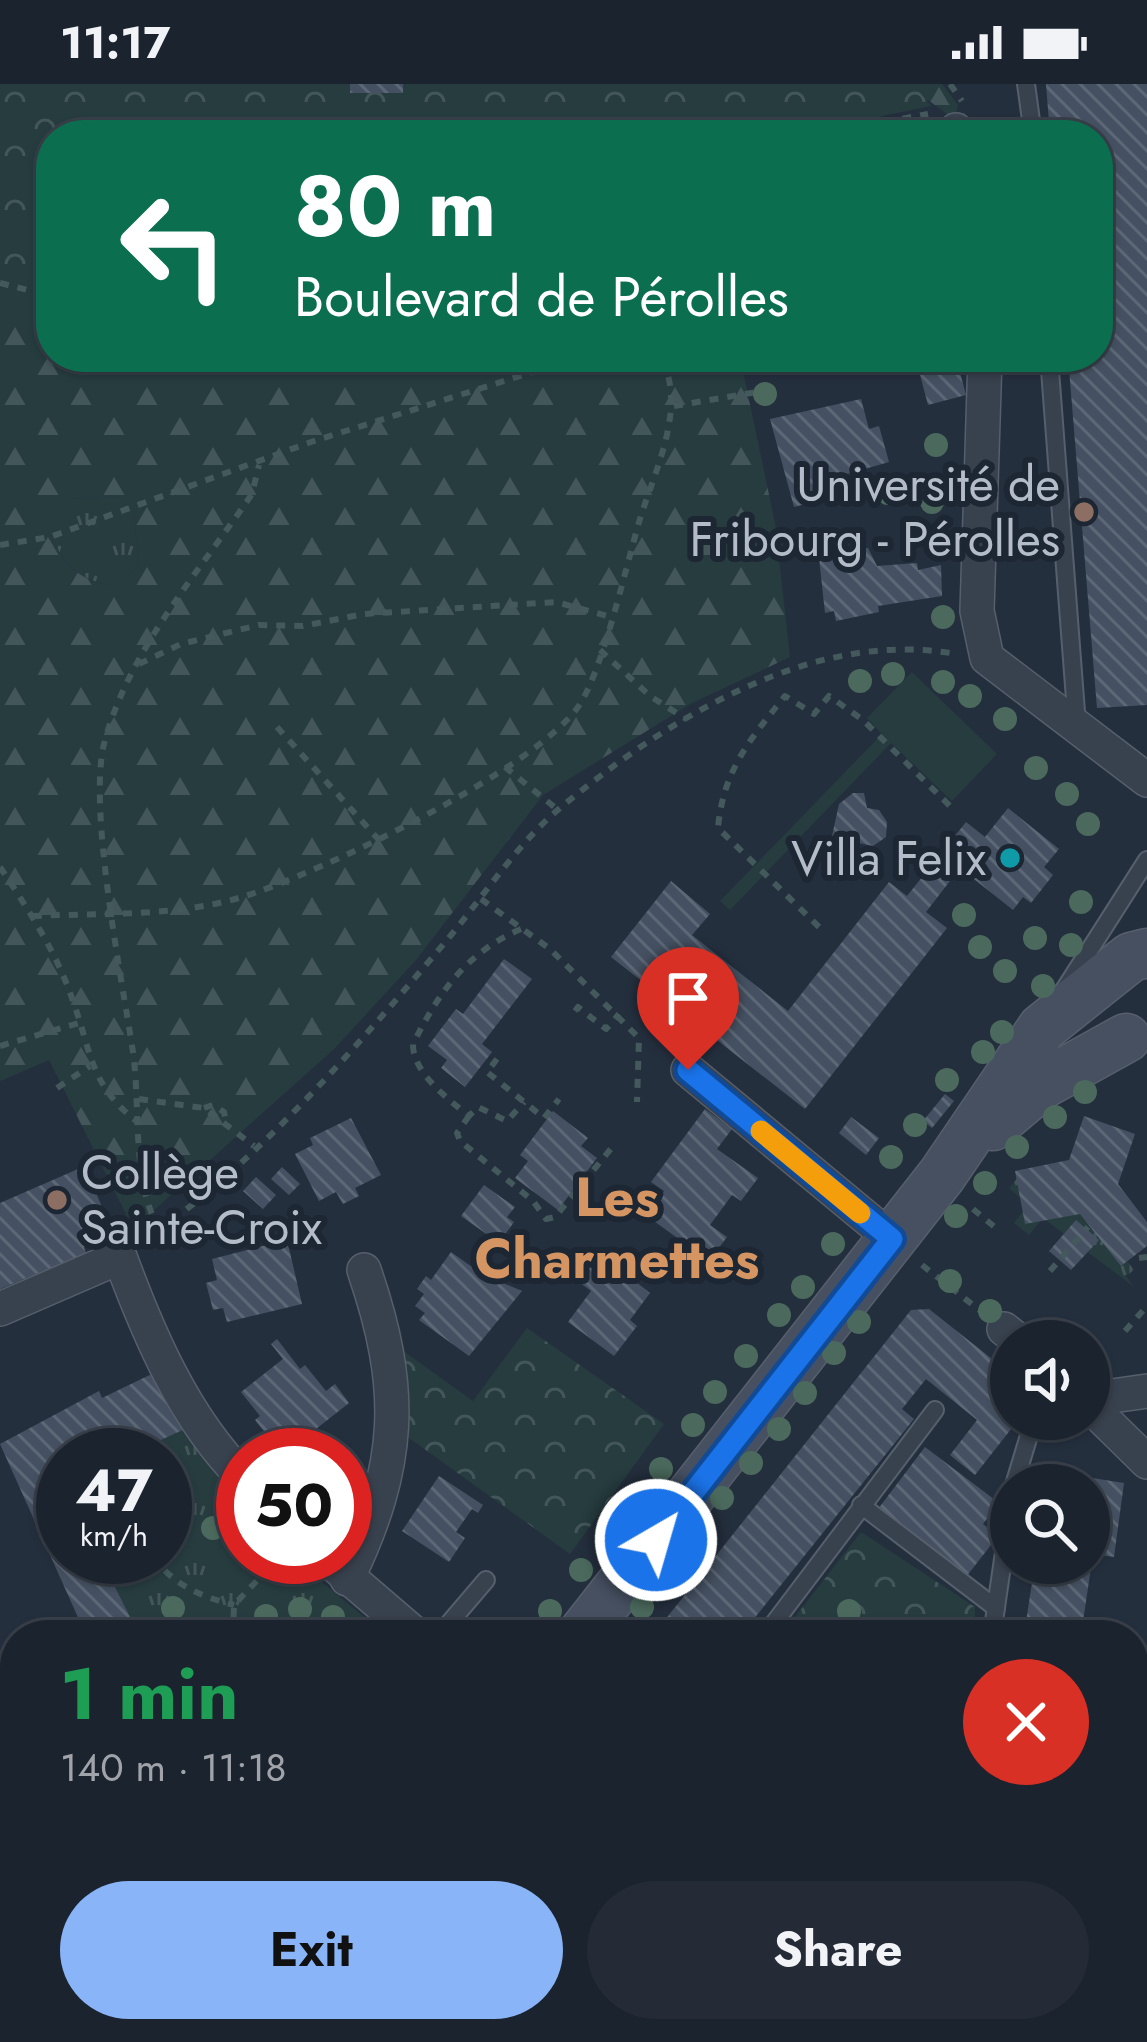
<!DOCTYPE html>
<html lang="en">
<head>
<meta charset="utf-8">
<style>
  body { margin:0; font-family:Jost,sans-serif; background:#242b36; color:#f1f3f6; height:100vh; display:flex; flex-direction:column; font-size:45px; white-space:nowrap }
  * { box-sizing:border-box; margin:0 }
  p { font-size:39px; color:#a0a4aa }
  .icon { flex:none; width:66px; height:66px; fill:none; stroke:currentColor; stroke-width:2; stroke-linecap:round; stroke-linejoin:round }
  .map { position:relative; flex:1; overflow:hidden }
  .sheet { position:absolute; left:0px; top:1536px; width:1149px; height:423px; display:flex; flex-direction:column; background:#1b232e; border-radius:48px 48px 0 0; box-shadow:0 3px 9px #0004,0 0 0 3px #39404a }
  .sheet>* { flex:none }
  .guide { position:absolute; left:36px; top:36px; width:1077px; height:252px; border-radius:48px; box-shadow:0 3px 9px #0004,0 0 0 3px #39404a; background:#0b6e4f; color:#fff; overflow:hidden }
  .fabs { position:absolute; left:990px; top:1236px; display:grid; gap:24px }
  .fabs a { display:grid; place-items:center; width:120px; height:120px; border-radius:50%; background:#1b232e; box-shadow:0 3px 9px #0004,0 0 0 3px #39404a; font-size:60px }
  .speed { position:absolute; left:36px; top:1344px; display:flex; gap:24px; font-size:60px; font-weight:700; text-align:center }
  .speed>* { display:grid; place-content:center; width:156px; height:156px; border-radius:50%; background:#1b232e; box-shadow:0 3px 9px #0004,0 0 0 3px #39404a; line-height:1 }
  .speed small { font-size:30px; font-weight:400 }
  .speed .limit { border:18px solid #d22; background:#fff; color:#111 }
  .pin { position:absolute; display:grid; place-items:center; width:102px; height:102px; color:#fff; margin:-123px -51px; border-radius:50% 50% 50% 0; rotate:-45deg; box-shadow:0 0 12px #0007 }
  .pin .icon { rotate:45deg }
  .me { position:absolute; width:132px; margin:-66px; rotate:38deg; stroke-linejoin:round; filter:drop-shadow(0 0 9px #0008) }
  .turn { display:flex; align-items:center; gap:42px; height:252px; padding:0 60px; font-size:54px }
  .turn .icon { width:156px; height:156px; stroke-width:2.5 }
  .turn b { display:block; font-size:84px; line-height:102px }
  .round { display:grid; place-items:center; flex:none; width:126px; height:126px; border-radius:63px; background:#242b36 }
  .head { display:flex; align-items:center; justify-content:space-between; height:204px; padding:0 60px }
  h1 { font-size:72px; font-weight:700; line-height:90px; color:#1e9e55 }
  .cta { display:flex; gap:24px; margin-top:auto; padding:24px 60px }
  .cta a { flex:1; height:138px; border-radius:72px; background:#8ab4f8; color:#111; font-size:48px; font-weight:700; line-height:138px; text-align:center }
  .cta a+a { background:#242b36; color:#f1f3f6 }
  .status { display:flex; justify-content:space-between; align-items:center; height:84px; padding:0 60px; background:#1b232e; direction:ltr }
  .status svg { height:33px; fill:currentColor }
  .map>svg:first-child { display:block }
  .grass { fill:url(#grass-tufts) }
  .forest { fill:url(#forest-firs); fill-rule:evenodd }
  .park { fill:url(#park-crowns) }
  .garden { fill:#263c3f }
  .building { fill:url(#building-back-hatch) }
  .lines { fill:none; stroke-linecap:round; stroke-linejoin:round }
  .lane-casing { stroke:#565f6c; stroke-width:20 }
  .street-casing { stroke:#565f6c; stroke-width:36 }
  .secondary-casing { stroke:#565f6c; stroke-width:51 }
  .path { stroke:#44595c; stroke-width:6; stroke-dasharray:9 9; stroke-linecap:butt }
  .lane { stroke:#38414e; stroke-width:16 }
  .street { stroke:#38414e; stroke-width:33 }
  .secondary { stroke:#465061; stroke-width:48 }
  .tree { fill:#4b6a5d }
  .route-casing { stroke:#114b97; stroke-width:30 }
  .route { stroke:#1a73e8; stroke-width:21 }
  .slow { stroke:#f59e0b; stroke-width:21 }
  .education-dot { fill:#8d6e63; stroke:#1d2633; stroke-width:4.5 }
  .culture-dot { fill:#0f9aa8; stroke:#1d2633; stroke-width:4.5 }
  .labels { text-anchor:middle; dominant-baseline:central; stroke-width:12; stroke-linejoin:round; paint-order:stroke }
  .poi-label { font-size:48px; fill:#b4bcc9; stroke:#1d2633; text-anchor:end }
  .quarter-label { font-size:54px; font-weight:bold; fill:#d59563; stroke:#1d2633 }
</style>
</head>
<body>
<div class="status"><b>11:17</b><svg viewBox="0 0 49 12"><path d="M0 12V9h3v3zM5 12V6h3v6zM10 12V3h3v9zM15 12V0h3v12zM26 1h20v11H26zM47 4h2v5h-2z"/></svg></div>
<div class="map">
<svg width="1147" height="1958" viewBox="0 0 1147 1958">
  <defs>
    <pattern id="grass-tufts" width="24" height="20" patternUnits="userSpaceOnUse" patternTransform="scale(3)"><rect width="24" height="20" fill="#263c3f"/><path d="M3 7l-1-3M5 7V3M7 7l1-3M15 17l-1-3M17 17v-4M19 17l1-3" fill="none" stroke="#435659"/></pattern>
    <pattern id="forest-firs" width="22" height="20" patternUnits="userSpaceOnUse" patternTransform="scale(3)"><rect width="22" height="20" fill="#263c3f"/><path d="M5 1l3.5 6h-7zM16 11l3.5 6h-7z" fill="#435659"/></pattern>
    <pattern id="park-crowns" width="20" height="18" patternUnits="userSpaceOnUse" patternTransform="scale(3)"><rect width="20" height="18" fill="#263c3f"/><path d="M2 6a3 3 0 1 1 6 0M12 15a3 3 0 1 1 6 0" fill="none" stroke="#435659"/></pattern>
    <pattern id="building-back-hatch" width="6" height="6" patternUnits="userSpaceOnUse" patternTransform="scale(3)"><rect width="6" height="6" fill="#455162"/><path d="M-1 5l2 2M0 0l6 6M5-1l2 2" fill="none" stroke="#5d6877"/></pattern>
  </defs>
  <rect width="100%" height="100%" fill="#242f3e"/>
  <g class="grass">
    <path d="M122 412 134 431 139 482 111 502C68 492 53 471 49 427L67 415Z"/>
    <path d="M1021 1090 1087 1125 1134 1186 1126 1192 1134 1203 1043 1134 1029 1151 1014 1139 1028 1121 1009 1104Z"/>
    <path d="M185 1345 243 1422V1473H291L386 1551H139L100 1473H165V1371H128Z"/>
  </g>
  <path class="forest" d="M942 0 958 21 955 36 928 16 827 51H51V273H740L775 439 790 573 692 619 543 711 416 876 334 965 143 1136 131 1140 49 976 0 997V1ZM122 412 134 431 139 482 111 502C67 492 53 471 50 427L67 415Z"/>
  <g class="park">
    <path d="M0 0H913L931 22 787 51H51V222H0Z"/>
    <path d="M527 1244 664 1340 570 1470 391 1341 388 1256 473 1317Z"/>
    <path d="M861 1448 975 1523V1551H781Z"/>
  </g>
  <path class="garden" d="M912 588 997 670 952 717 891 659 730 826 720 817 882 650 867 634Z"/>
  <g class="building">
    <rect x="350" y="0" width="53" height="9"/>
    <path d="M1046 0H1147V621L1097 624 1068 273H1098V51H1050Z"/>
    <path d="M957 277 966 311 928 321 919 287Z"/>
    <path d="M861 315 869 345 879 342 889 378 840 392 844 410 794 423 770 335Z"/>
    <path d="M868 464 877 482 917 479 918 486 941 481 942 512 878 522 879 528 836 537 834 527 825 529 819 474Z"/>
    <path d="M853 709H864L867 724 879 726 887 738 886 753 873 762 859 759 850 748 832 752 839 720Z"/>
    <path d="M1008 724 1059 765 1044 783 1053 791 1031 819 1023 813 1013 826 960 784 926 828 947 844 805 1025 611 873 671 797 710 830 692 851 788 927 889 798 907 812 966 738 985 753Z"/>
    <path d="M504 875 532 895 482 960 492 968 465 1003 441 984 447 976 428 962 456 925 463 930Z"/>
    <path d="M945 1010 954 1017 932 1044 923 1037Z"/>
    <path d="M705 1025 732 1045 717 1065 758 1094 741 1117 732 1111 710 1141 727 1153 709 1177 647 1132 664 1107 651 1098Z"/>
    <path d="M553 1027 588 1054 581 1062 597 1074 558 1126 515 1094 528 1077 520 1071Z"/>
    <path d="M1084 1032 1135 1050 1118 1100 1147 1138V1162L1121 1182 1080 1130 1025 1140 1015 1087 1069 1076Z"/>
    <path d="M851 1033 879 1054 866 1071 839 1049Z"/>
    <path d="M351 1034 381 1091 355 1104 359 1112 343 1120 336 1108 319 1117 295 1070 313 1061 310 1054Z"/>
    <path d="M85 1082 113 1150 84 1163 86 1169 0 1205V1119Z"/>
    <path d="M282 1083 300 1100 289 1111 271 1095Z"/>
    <path d="M256 1093 276 1111 263 1125 243 1107Z"/>
    <path d="M484 1101 515 1123 507 1133 514 1138 499 1159 461 1132Z"/>
    <path d="M1076 1136 1099 1156 1071 1186 1049 1167Z"/>
    <path d="M287 1156 302 1220 227 1238 223 1224 213 1226 206 1199 217 1196 212 1175Z"/>
    <path d="M584 1167 627 1199 631 1194 650 1209 630 1236 637 1242 614 1272 568 1238 591 1207 567 1189Z"/>
    <path d="M451 1168 482 1190 522 1207 469 1272 419 1236 425 1229 415 1222 424 1210 417 1205 426 1192 431 1196Z"/>
    <path d="M929 1225 1011 1290V1335H1019L975 1391 950 1371 977 1336 926 1295 902 1325 914 1335 741 1551H653L911 1226Z"/>
    <path d="M277 1255 300 1285 305 1281 326 1307 335 1300 349 1319 283 1371 255 1336 260 1332 241 1308 283 1275 271 1260Z"/>
    <path d="M158 1287 185 1345 128 1371H63V1473H100L139 1551H86L0 1360 99 1307 102 1314Z"/>
    <path d="M925 1363 999 1419 983 1440 998 1452 966 1493 878 1425Z"/>
    <path d="M1048 1387 1124 1399 1114 1473 1093 1470 1081 1551H1024L1035 1479H1089V1401H1046Z"/>
    <path d="M439 1392 483 1421 478 1429 472 1425 456 1448 465 1454 449 1478 402 1447Z"/>
    <path d="M0 1657 15 1693V1704L0 1710Z"/>
    <path d="M41 1944H185L174 1958H30Z"/>
    <path d="M324 1944H403L392 1958H313Z"/>
    <path d="M701 1944H781L770 1958H719Z"/>
  </g>
  <g class="lines">
    <defs>
      <g id="lane">
        <path d="M1026 0 1033 51"/>
        <path d="M1049 273 1077 641"/>
        <path d="M1064 906 1147 776"/>
        <path d="M1014 1401 1034 1335"/>
        <path d="M861 1421 996 1524"/>
        <path d="M439 1551 486 1496"/>
        <path d="M765 1551 935 1326"/>
        <path d="M992 1551 1011 1420"/>
        <path d="M0 1820 15 1814"/>
      </g>
      <g id="street">
        <path d="M956 46 957 51"/>
        <path d="M985 273 977 527 987 574 1147 696"/>
        <path d="M688 986 892 1155"/>
        <path d="M0 1225 120 1173C148 1249 184 1334 243 1393"/>
        <path d="M1004 1245 1019 1257"/>
        <path d="M1089 1305 1112 1312 1147 1307"/>
        <path d="M1089 1321 1147 1378"/>
        <path d="M325 1473 416 1551"/>
        <path d="M347 1495C402 1381 405 1305 364 1186"/>
        <path d="M924 1944 941 1958"/>
      </g>
      <g id="secondary">
        <path d="M993 1042 1043 1000 1126 954"/>
        <path d="M581 1551 942 1091 1042 944 1131 873 1147 869"/>
        <path d="M1134 1684 1147 1618"/>
        <path d="M261 1958 272 1944"/>
        <path d="M1073 1958 1076 1944"/>
      </g>
    </defs>
    <use href="#lane" class="lane-casing"/>
    <use href="#street" class="street-casing"/>
    <use href="#secondary" class="secondary-casing"/>
    <g class="path">
      <path d="M950 0 962 17"/>
      <path d="M814 51 928 30"/>
      <path d="M0 199 51 212"/>
      <path d="M674 322 763 307"/>
      <path d="M0 461 50 453 311 358 580 273"/>
      <path d="M600 566 650 612 686 635"/>
      <path d="M139 580 181 560 259 541 303 542 364 530 556 518 611 533"/>
      <path d="M277 643 379 756"/>
      <path d="M505 683 558 726"/>
      <path d="M0 783C28 825 57 869 73 917 92 970 90 1002 139 1039"/>
      <path d="M481 815 550 865 639 954 637 1018"/>
      <path d="M33 832C101 829 177 833 242 813 318 790 538 685 580 620 603 584 626 483 639 438 654 388 689 321 660 273"/>
      <path d="M819 843 718 744C723 687 750 655 785 612L814 630 829 612 863 636 953 725"/>
      <path d="M521 845C467 868 439 908 413 960 412 988 449 1016 469 1032L478 1023 507 1037 524 1018"/>
      <path d="M575 927 578 923 606 945 619 930"/>
      <path d="M0 962 79 939"/>
      <path d="M497 975 487 988 544 1034 559 1015"/>
      <path d="M57 1004 90 982"/>
      <path d="M139 1015 204 1024 254 1062"/>
      <path d="M204 1024 213 1021 224 1028 226 1038"/>
      <path d="M469 1032 457 1049 460 1057 533 1117 546 1135 555 1133 614 1061"/>
      <path d="M973 1125 997 1145"/>
      <path d="M159 1146C131 1093 141 1028 133 968 122 896 88 725 104 660 128 567 199 488 252 410L259 381"/>
      <path d="M143 1157C255 1082 360 959 447 856 483 813 518 759 560 724 667 635 813 544 956 570"/>
      <path d="M1139 1174 1147 1173"/>
      <path d="M922 1181 982 1228"/>
      <path d="M1050 1187 1088 1143"/>
      <path d="M1125 1247 1147 1222"/>
      <path d="M153 1473C175 1502 200 1512 234 1521"/>
      <path d="M233 1551 234 1521 279 1473"/>
      <path d="M1134 1763 1147 1761"/>
      <path d="M1134 1858 1147 1794"/>
      <path d="M1115 1951 1123 1958"/>
    </g>
    <use href="#lane" class="lane"/>
    <use href="#street" class="street"/>
    <use href="#secondary" class="secondary"/>
  </g>
  <g class="tree">
    <circle cx="765" cy="310" r="12"/>
    <circle cx="936" cy="361" r="12"/>
    <circle cx="888" cy="409" r="12"/>
    <circle cx="932" cy="418" r="12"/>
    <circle cx="943" cy="533" r="12"/>
    <circle cx="893" cy="590" r="12"/>
    <circle cx="860" cy="597" r="12"/>
    <circle cx="943" cy="598" r="12"/>
    <circle cx="970" cy="612" r="12"/>
    <circle cx="1005" cy="635" r="12"/>
    <circle cx="1036" cy="684" r="12"/>
    <circle cx="1067" cy="710" r="12"/>
    <circle cx="1088" cy="740" r="12"/>
    <circle cx="1081" cy="818" r="12"/>
    <circle cx="964" cy="831" r="12"/>
    <circle cx="1035" cy="854" r="12"/>
    <circle cx="1071" cy="861" r="12"/>
    <circle cx="980" cy="863" r="12"/>
    <circle cx="1005" cy="887" r="12"/>
    <circle cx="1043" cy="902" r="12"/>
    <circle cx="1002" cy="948" r="12"/>
    <circle cx="983" cy="968" r="12"/>
    <circle cx="947" cy="996" r="12"/>
    <circle cx="1085" cy="1008" r="12"/>
    <circle cx="1055" cy="1033" r="12"/>
    <circle cx="915" cy="1041" r="12"/>
    <circle cx="1017" cy="1063" r="12"/>
    <circle cx="891" cy="1073" r="12"/>
    <circle cx="985" cy="1099" r="12"/>
    <circle cx="956" cy="1132" r="12"/>
    <circle cx="833" cy="1160" r="12"/>
    <circle cx="950" cy="1197" r="12"/>
    <circle cx="803" cy="1203" r="12"/>
    <circle cx="990" cy="1227" r="12"/>
    <circle cx="779" cy="1231" r="12"/>
    <circle cx="859" cy="1238" r="12"/>
    <circle cx="834" cy="1269" r="12"/>
    <circle cx="746" cy="1272" r="12"/>
    <circle cx="715" cy="1308" r="12"/>
    <circle cx="805" cy="1309" r="12"/>
    <circle cx="693" cy="1341" r="12"/>
    <circle cx="779" cy="1345" r="12"/>
    <circle cx="751" cy="1379" r="12"/>
    <circle cx="661" cy="1385" r="12"/>
    <circle cx="638" cy="1412" r="12"/>
    <circle cx="722" cy="1414" r="12"/>
    <circle cx="213" cy="1444" r="12"/>
    <circle cx="610" cy="1448" r="12"/>
    <circle cx="694" cy="1449" r="12"/>
    <circle cx="670" cy="1483" r="12"/>
    <circle cx="581" cy="1486" r="12"/>
    <circle cx="642" cy="1523" r="12"/>
    <circle cx="173" cy="1524" r="12"/>
    <circle cx="300" cy="1525" r="12"/>
    <circle cx="550" cy="1527" r="12"/>
    <circle cx="849" cy="1527" r="12"/>
    <circle cx="266" cy="1532" r="12"/>
    <circle cx="333" cy="1533" r="12"/>
  </g>
  <g class="lines">
    <defs>
      <path id="route" d="M656 1456 892 1155 688 986"/>
    </defs>
    <use href="#route" class="route-casing"/>
    <use href="#route" class="route"/>
    <path class="slow" d="M761 1047 860 1129"/>
  </g>
  <g class="education-dot">
    <circle cx="1084" cy="428" r="12"/>
    <circle cx="57" cy="1116" r="12"/>
  </g>
  <circle class="culture-dot" cx="1010" cy="774" r="12"/>
  <g class="labels">
    <g class="poi-label">
      <text x="1060" y="400">Université de<tspan x="1060" dy="55">Fribourg - Pérolles</tspan></text>
      <text x="986" y="774">Villa Felix</text>
      <text x="81" y="1088" text-anchor="start">Collège<tspan x="81" dy="55">Sainte-Croix</tspan></text>
    </g>
    <g class="quarter-label">
      <text x="617" y="1113">Les<tspan x="617" dy="62">Charmettes</tspan></text>
    </g>
  </g>
</svg>
<div class="fabs">
<a><svg class="icon" aria-label="sound" viewBox="0 0 24 24"><path d="M4 9h4l5-4v14l-5-4H4zM17 9q2 3 0 6"/></svg></a>
<a><svg class="icon" aria-label="search" viewBox="0 0 24 24"><circle cx="10" cy="10" r="6"/><path d="M15 15l6 6"/></svg></a>
</div>
<div class="speed"><div>47<small>km/h</small></div><div class="limit">50</div></div>
<div class="pin" style="left:688px;top:986px;background:#d93025"><svg class="icon" aria-label="arrive" viewBox="0 0 24 24"><path d="M6 21V4h12l-3 4 3 4H6"/></svg></div>
<svg class="me" style="left:656px;top:1456px" viewBox="-20 -20 40 40"><circle r="17" fill="#1a73e8" stroke="#fff" stroke-width="3"/><path d="M0-11L8 9 0 5-8 9z" fill="#fff"/></svg>
<div class="guide">
<div class="turn"><svg class="icon" aria-label="left" viewBox="0 0 24 24"><path d="M17 20v-9H6M10 6l-5 5 5 5"/></svg><div><b>80 m</b>Boulevard de Pérolles</div></div>
</div>
<section class="sheet">
<div class="head"><div><h1>1 min</h1><p>140 m · 11:18</p></div><a class="round" style="background:#d93025;color:#fff"><svg class="icon" aria-label="close" viewBox="0 0 24 24"><path d="M6 6l12 12M18 6L6 18"/></svg></a></div>
<div class="cta"><a>Exit</a><a>Share</a></div>
</section>
</div>
</body>
</html>
